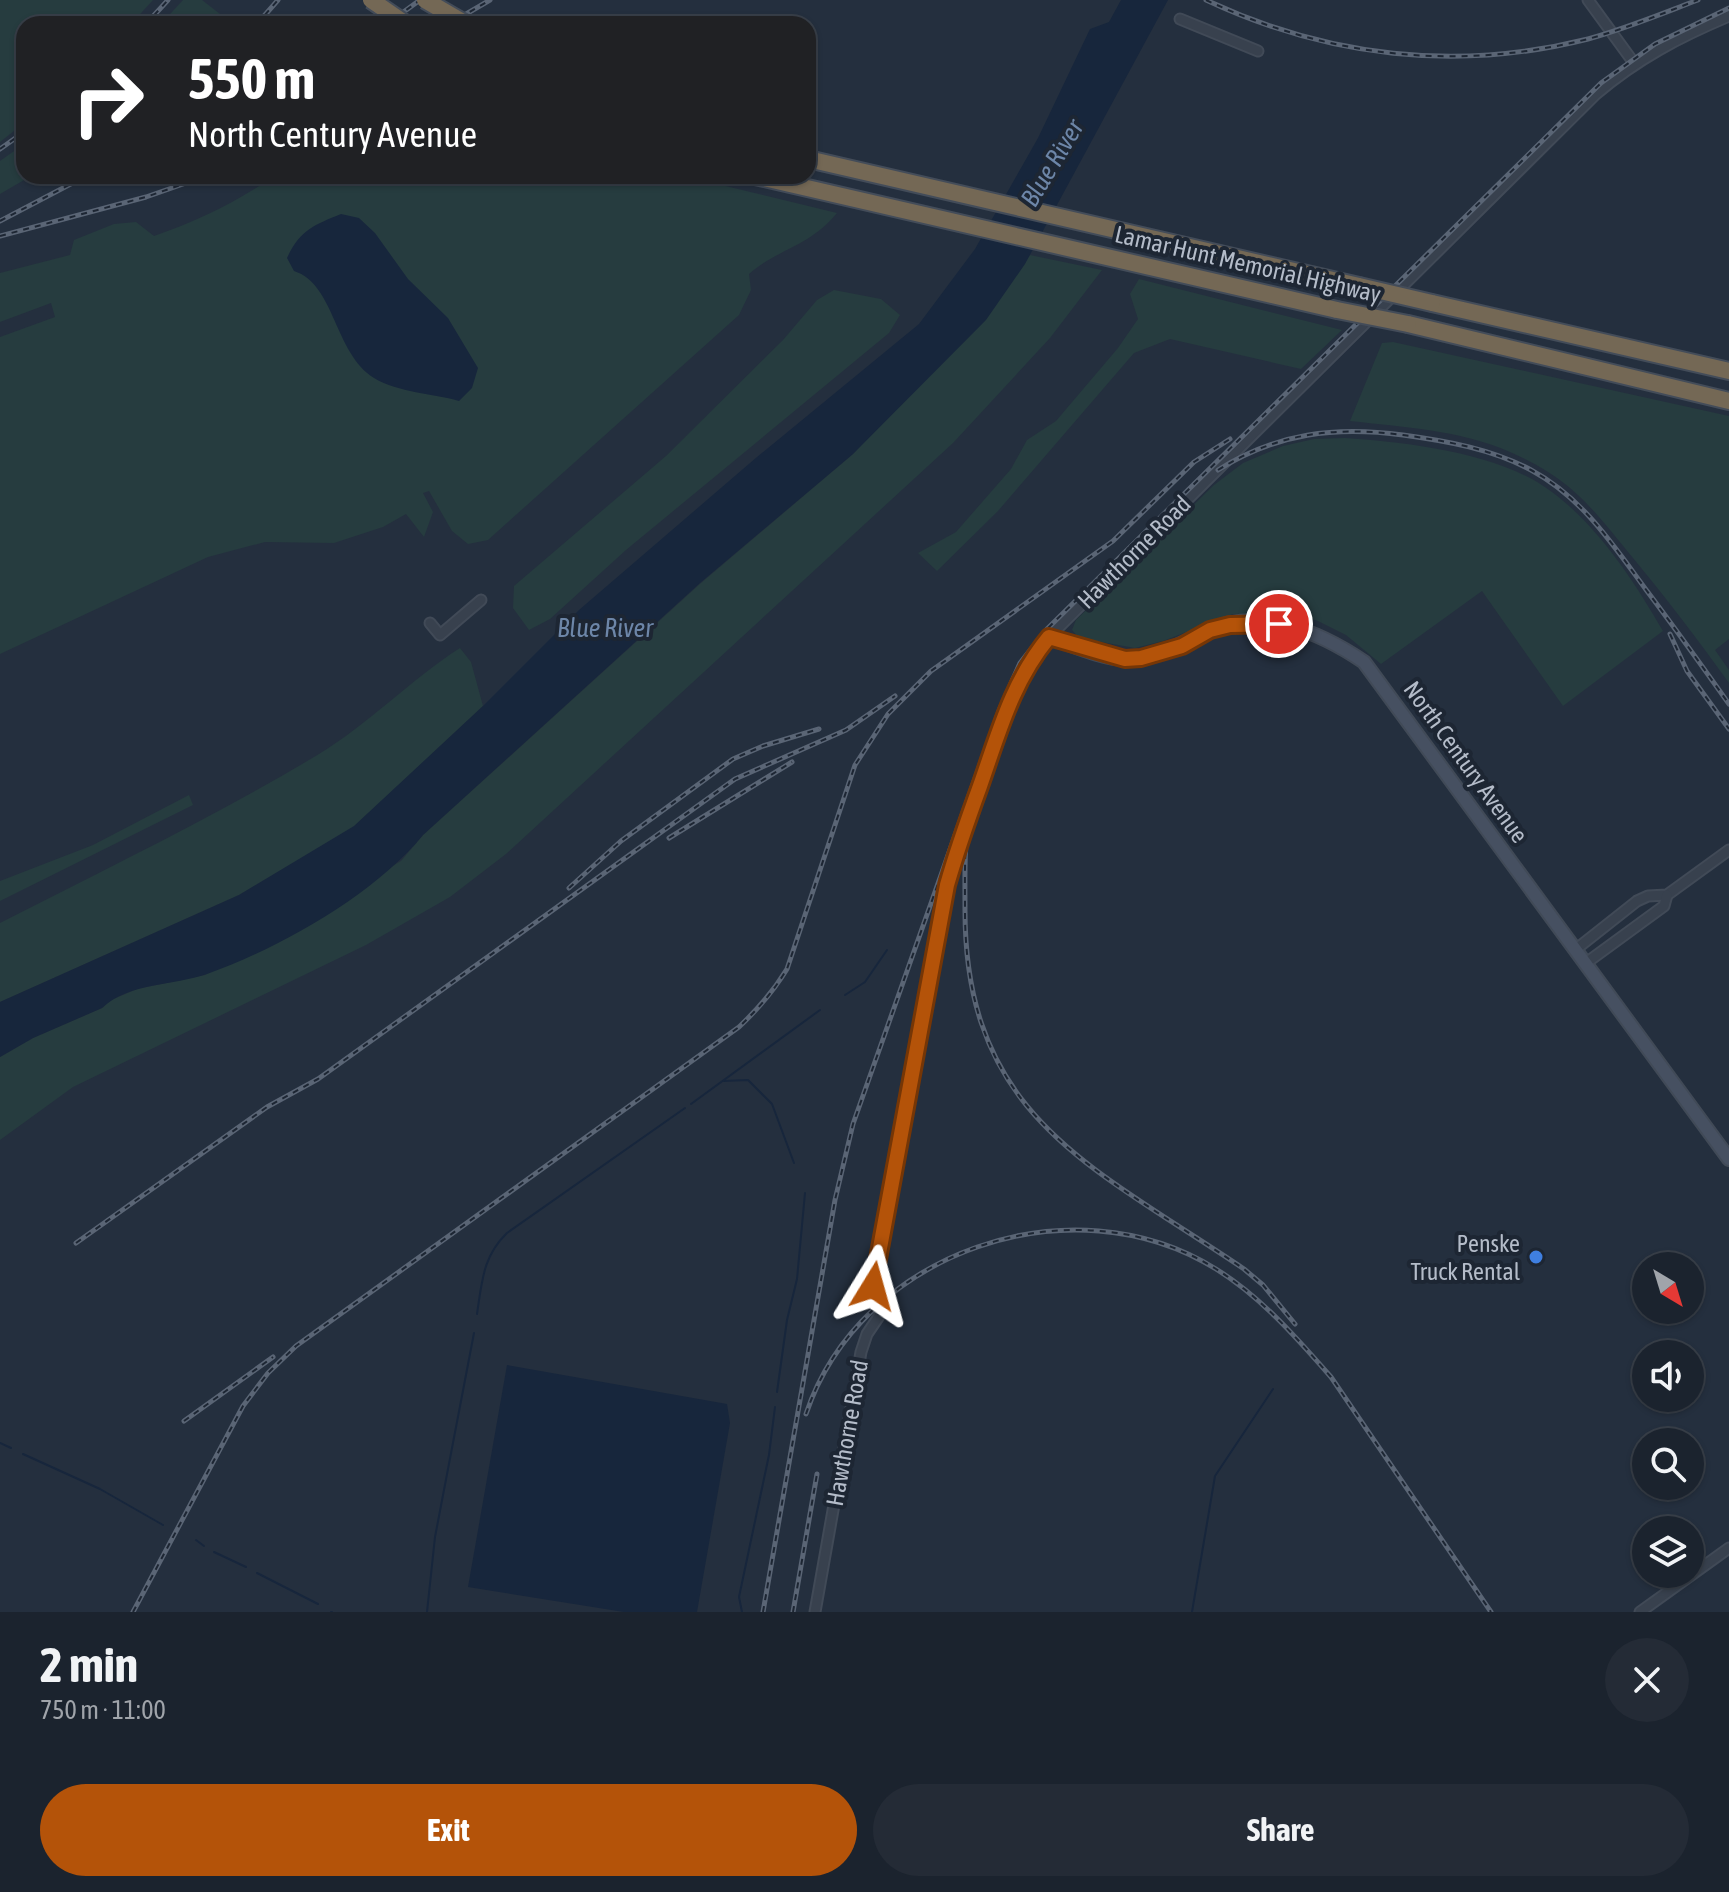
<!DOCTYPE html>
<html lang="en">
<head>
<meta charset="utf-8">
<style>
  body { margin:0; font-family:"Asap Condensed",sans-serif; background:#242b36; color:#f1f3f6; height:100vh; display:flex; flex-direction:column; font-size:30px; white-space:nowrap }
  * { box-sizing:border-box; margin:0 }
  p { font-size:26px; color:#a0a4aa }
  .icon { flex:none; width:44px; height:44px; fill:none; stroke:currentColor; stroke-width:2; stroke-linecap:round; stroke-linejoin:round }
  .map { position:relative; height:1612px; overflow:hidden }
  .side { display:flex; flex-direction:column; background:#1b232e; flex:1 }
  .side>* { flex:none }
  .top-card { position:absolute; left:16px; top:16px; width:800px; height:168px; border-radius:24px; box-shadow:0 2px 6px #0004,0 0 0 2px #39404a; background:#202124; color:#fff; overflow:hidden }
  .needle { width:52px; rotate:142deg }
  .tools { position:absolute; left:1632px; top:1252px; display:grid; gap:16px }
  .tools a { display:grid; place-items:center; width:72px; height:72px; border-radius:50%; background:#1b232e; box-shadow:0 2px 6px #0004,0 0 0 2px #39404a; font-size:40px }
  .pin { position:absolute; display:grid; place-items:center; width:68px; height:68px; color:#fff; margin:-34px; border:4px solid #fff; border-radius:50%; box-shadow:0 2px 8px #0007 }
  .me { position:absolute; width:88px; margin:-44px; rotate:8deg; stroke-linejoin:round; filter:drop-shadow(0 0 6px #0008) }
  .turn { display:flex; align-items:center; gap:28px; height:168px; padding:0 40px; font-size:36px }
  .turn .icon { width:104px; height:104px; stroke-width:2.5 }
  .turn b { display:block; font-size:56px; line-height:68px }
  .round { display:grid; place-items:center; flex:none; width:84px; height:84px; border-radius:42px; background:#242b36 }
  .overview { display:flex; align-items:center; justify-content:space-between; height:136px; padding:0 40px }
  h1 { font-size:48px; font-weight:700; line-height:60px }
  .cta { display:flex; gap:16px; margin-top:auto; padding:16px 40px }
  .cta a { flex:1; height:92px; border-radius:48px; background:#b45309; color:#fff; font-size:32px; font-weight:700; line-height:92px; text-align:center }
  .cta a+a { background:#242b36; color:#f1f3f6 }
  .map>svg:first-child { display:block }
  .green { fill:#263c3f }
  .water { fill:#17263c }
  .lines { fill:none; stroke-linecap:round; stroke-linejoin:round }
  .stream { stroke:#17263c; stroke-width:2 }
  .street-casing { stroke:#414a57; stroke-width:13 }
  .secondary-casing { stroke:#414a57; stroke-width:16 }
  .highway-casing { stroke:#434c59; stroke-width:20 }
  .street { stroke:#38414e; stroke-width:9 }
  .secondary { stroke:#465061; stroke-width:12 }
  .highway { stroke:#746855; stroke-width:16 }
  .rail-casing { stroke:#5a6575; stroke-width:5 }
  .rail { stroke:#1d2633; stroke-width:2; stroke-dasharray:6; stroke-linecap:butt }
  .highway-bridge-casing { stroke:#434c59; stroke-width:20; stroke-linecap:butt }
  .highway-bridge { stroke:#746855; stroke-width:16 }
  .route-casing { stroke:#753606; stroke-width:20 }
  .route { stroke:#b45309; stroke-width:14 }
  .shop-dot { fill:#3f7fe0; stroke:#1d2633; stroke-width:3 }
  .labels { text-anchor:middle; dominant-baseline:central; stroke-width:8; stroke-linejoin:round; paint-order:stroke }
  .street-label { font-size:24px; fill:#b4bcc9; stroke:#1d2633 }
  .poi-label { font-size:24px; fill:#b4bcc9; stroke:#1d2633; text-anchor:end }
  .water-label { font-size:26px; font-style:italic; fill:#6d86a8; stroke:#1d2633 }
</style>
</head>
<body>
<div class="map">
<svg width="1729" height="1612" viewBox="0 0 1729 1612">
  <rect width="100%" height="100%" fill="#242f3e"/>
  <g class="green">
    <path d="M0 0H153L131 24H24V123L0 142Z"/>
    <path d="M183 0H202L229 21 225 24H161Z"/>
    <path d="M24 144V176H31L0 194V161Z"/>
    <path d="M264 176H684L837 213C809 247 779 248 749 274L751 290 739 315 488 540 468 544 452 531 429 491 423 493 433 512 424 537 406 514 383 527 334 543 265 542 208 557 0 654V337L55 317 51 303 0 322V273L70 255 74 240 114 224 136 222 154 236C195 222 231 205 267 181Z"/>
    <path d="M1030 255 1102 270 1050 338 953 443 506 854 450 897 366 945 73 1087 0 1140V1057L33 1038 102 1008 111 1000 137 989 205 975 401 861 423 835 701 583 853 454Z"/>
    <path d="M1139 279 1342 330 1301 369 1170 339 1134 353 998 511 937 571 918 553 956 532 1011 469 1027 440 1056 421 1118 348 1138 319 1130 294Z"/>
    <path d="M834 290 881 299 900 315 889 333 626 550 550 619 529 630 513 608 514 586 666 456 783 340 817 300Z"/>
    <path d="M1393 342 1729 416V639L1715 650 1729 670V683C1698 640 1667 599 1633 558 1591 507 1573 480 1510 452 1460 430 1403 427 1350 421L1382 343Z"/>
    <path d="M1345 438C1406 442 1502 453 1552 492 1599 527 1634 581 1663 631L1563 706 1482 591 1381 664 1346 635 1318 621 1290 613 1233 614 1163 641 1135 648 1079 638 1072 630 1076 620 1214 485 1243 463 1283 446 1314 439Z"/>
    <path d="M460 648 471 662 483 706 354 827 239 895 0 1002V923C107 868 216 816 319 754 370 723 410 680 460 648Z"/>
    <path d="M189 795 193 805 0 901V881L93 845Z"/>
  </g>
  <g class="water">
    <path d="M1121 0H1168L1025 264 986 320 853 454 700 583 423 835C374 895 280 948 207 974 173 986 130 982 102 1008L33 1038 0 1057V1002L239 895 354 826 483 706 579 610 757 457 919 324 975 249 1038 138 1090 29 1109 22Z"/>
    <path d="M341 214 359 218 375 233 408 279 448 318 478 368 472 388 459 401C432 393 399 393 374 378 334 353 335 284 294 271L287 258C300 230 314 225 341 214Z"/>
    <path d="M507 1365 727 1404 730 1423 697 1612H624L468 1587Z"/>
  </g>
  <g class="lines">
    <g class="stream">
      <path d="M845 995 865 982 887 950"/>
      <path d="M723 1081 748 1080 772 1104 794 1163"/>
      <path d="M691 1104 820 1010"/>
      <path d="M477 1314C482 1281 483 1256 507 1233L685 1108"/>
      <path d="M777 1392 787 1320 797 1279 805 1193"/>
      <path d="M0 1443 11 1448"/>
      <path d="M23 1454 100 1489 163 1525"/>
      <path d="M196 1540 204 1546"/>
      <path d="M214 1552 246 1567"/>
      <path d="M257 1573 318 1604"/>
      <path d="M331 1612H332"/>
      <path d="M427 1612 435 1537 474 1333"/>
      <path d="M742 1612 739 1597 769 1455 775 1407"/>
      <path d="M1192 1612 1215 1476 1273 1389"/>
    </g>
    <defs>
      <g id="street">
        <path d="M1588 0 1634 63"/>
        <path d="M1180 19 1258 51"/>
        <path d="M430 623 440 635 481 600"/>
        <path d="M1575 950 1637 901 1648 896 1667 895 1729 850"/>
        <path d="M1586 963 1664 906 1667 895"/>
        <path d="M815 1612 861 1352 867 1334 888 1303 873 1286 876 1263 947 885 965 819 1010 696 1028 662 1049 637 1596 94C1637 59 1679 37 1729 16"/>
        <path d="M1640 1612 1729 1548"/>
      </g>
      <path id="secondary" d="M1049 637C1073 645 1100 658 1126 659 1156 659 1181 644 1207 631 1260 606 1320 632 1364 662L1729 1159"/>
      <g id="highway">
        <path d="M808 159 1359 286"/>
        <path d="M755 176 1337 310"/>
        <path d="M1432 303 1729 371"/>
        <path d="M1408 324 1729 401"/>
      </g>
    </defs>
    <use href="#street" class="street-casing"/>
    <use href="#secondary" class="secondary-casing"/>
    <use href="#highway" class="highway-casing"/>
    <use href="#street" class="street"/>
    <use href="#secondary" class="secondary"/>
    <use href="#highway" class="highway"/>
    <defs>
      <g id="rail">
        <path d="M1206 0C1327 57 1457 72 1588 39 1625 29 1661 14 1698 0"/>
        <path d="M146 24 168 0"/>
        <path d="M257 24 278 0"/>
        <path d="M387 24 420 0"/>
        <path d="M449 24 490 0"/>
        <path d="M0 149 24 132"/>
        <path d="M0 221 86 176"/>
        <path d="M0 236 146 197 206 176"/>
        <path d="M1218 470C1277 433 1335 426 1403 435 1447 441 1492 449 1531 470 1583 498 1613 545 1647 591 1675 628 1702 666 1729 704"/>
        <path d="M1670 634 1687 671 1729 729"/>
        <path d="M969 817C964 847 965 878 965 908 964 1117 1092 1166 1244 1269L1263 1285 1295 1324"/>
        <path d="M669 838 792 762"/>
        <path d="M569 888 621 841 733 759 763 746 819 729"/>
        <path d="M76 1243 267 1107 318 1079 735 779 846 730 895 696"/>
        <path d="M874 1246 934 920"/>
        <path d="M806 1414C860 1252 1072 1179 1216 1269 1261 1297 1296 1337 1331 1377L1491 1612"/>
        <path d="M184 1421 273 1357"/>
        <path d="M133 1612 243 1406 268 1373 296 1346 739 1027C758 1009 773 992 787 969L855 765 888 714 931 671 1113 541 1194 462 1230 439"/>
        <path d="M763 1612 835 1200 853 1124 999 711 1020 663 1047 629 1601 83 1655 44 1729 8"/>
        <path d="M793 1612 817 1474"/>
      </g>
    </defs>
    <use href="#rail" class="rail-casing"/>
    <use href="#rail" class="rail"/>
    <defs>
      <g id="highway-bridge">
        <path d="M371 0 406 24"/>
        <path d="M425 0 466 24"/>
        <path d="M1359 286 1432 303"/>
        <path d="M1337 310 1408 324"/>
      </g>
    </defs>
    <use href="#highway-bridge" class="highway-bridge-casing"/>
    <use href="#highway-bridge" class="highway-bridge"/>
  </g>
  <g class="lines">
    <defs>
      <path id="route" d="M873 1286 947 885C957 850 968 819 980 786 999 732 1012 682 1049 637L1125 659 1141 658 1182 646 1210 630 1230 625 1279 624"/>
    </defs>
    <use href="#route" class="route-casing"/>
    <use href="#route" class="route"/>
  </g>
  <circle class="shop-dot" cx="1536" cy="1257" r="8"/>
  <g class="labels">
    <g class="street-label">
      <text transform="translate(1248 264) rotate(13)">Lamar Hunt Memorial Highway</text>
      <text transform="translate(1134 552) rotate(-45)">Hawthorne Road</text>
      <text transform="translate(1466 762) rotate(54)">North Century Avenue</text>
      <text transform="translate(847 1433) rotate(-80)">Hawthorne Road</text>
    </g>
    <g class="poi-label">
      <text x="1520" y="1243">Penske<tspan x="1520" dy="28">Truck Rental</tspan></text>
    </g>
    <g class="water-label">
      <text transform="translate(1052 163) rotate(-59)">Blue River</text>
      <text x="605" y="628">Blue River</text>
    </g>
  </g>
</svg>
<div class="tools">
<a><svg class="needle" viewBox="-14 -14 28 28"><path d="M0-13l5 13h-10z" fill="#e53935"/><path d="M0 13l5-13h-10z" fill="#a0a4aa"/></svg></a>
<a><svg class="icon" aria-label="sound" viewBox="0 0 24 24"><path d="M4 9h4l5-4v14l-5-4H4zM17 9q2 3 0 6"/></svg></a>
<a><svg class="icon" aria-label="search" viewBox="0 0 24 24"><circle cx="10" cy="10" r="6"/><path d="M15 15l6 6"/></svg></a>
<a><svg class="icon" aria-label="layers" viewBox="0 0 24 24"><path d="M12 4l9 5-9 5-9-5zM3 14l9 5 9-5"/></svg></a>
</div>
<div class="pin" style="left:1279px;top:624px;background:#d93025"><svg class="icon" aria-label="arrive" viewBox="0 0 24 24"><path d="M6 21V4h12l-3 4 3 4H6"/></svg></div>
<svg class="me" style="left:873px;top:1286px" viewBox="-20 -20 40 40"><path d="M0-17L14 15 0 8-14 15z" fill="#b45309" stroke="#fff" stroke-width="4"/></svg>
<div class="top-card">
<div class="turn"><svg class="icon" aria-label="right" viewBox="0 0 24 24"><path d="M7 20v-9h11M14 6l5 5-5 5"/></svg><div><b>550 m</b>North Century Avenue</div></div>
</div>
</div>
<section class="side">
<div class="overview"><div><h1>2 min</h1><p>750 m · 11:00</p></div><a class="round"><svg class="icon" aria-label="close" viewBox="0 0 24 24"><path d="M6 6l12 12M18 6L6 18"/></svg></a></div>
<div class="cta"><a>Exit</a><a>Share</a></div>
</section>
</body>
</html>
